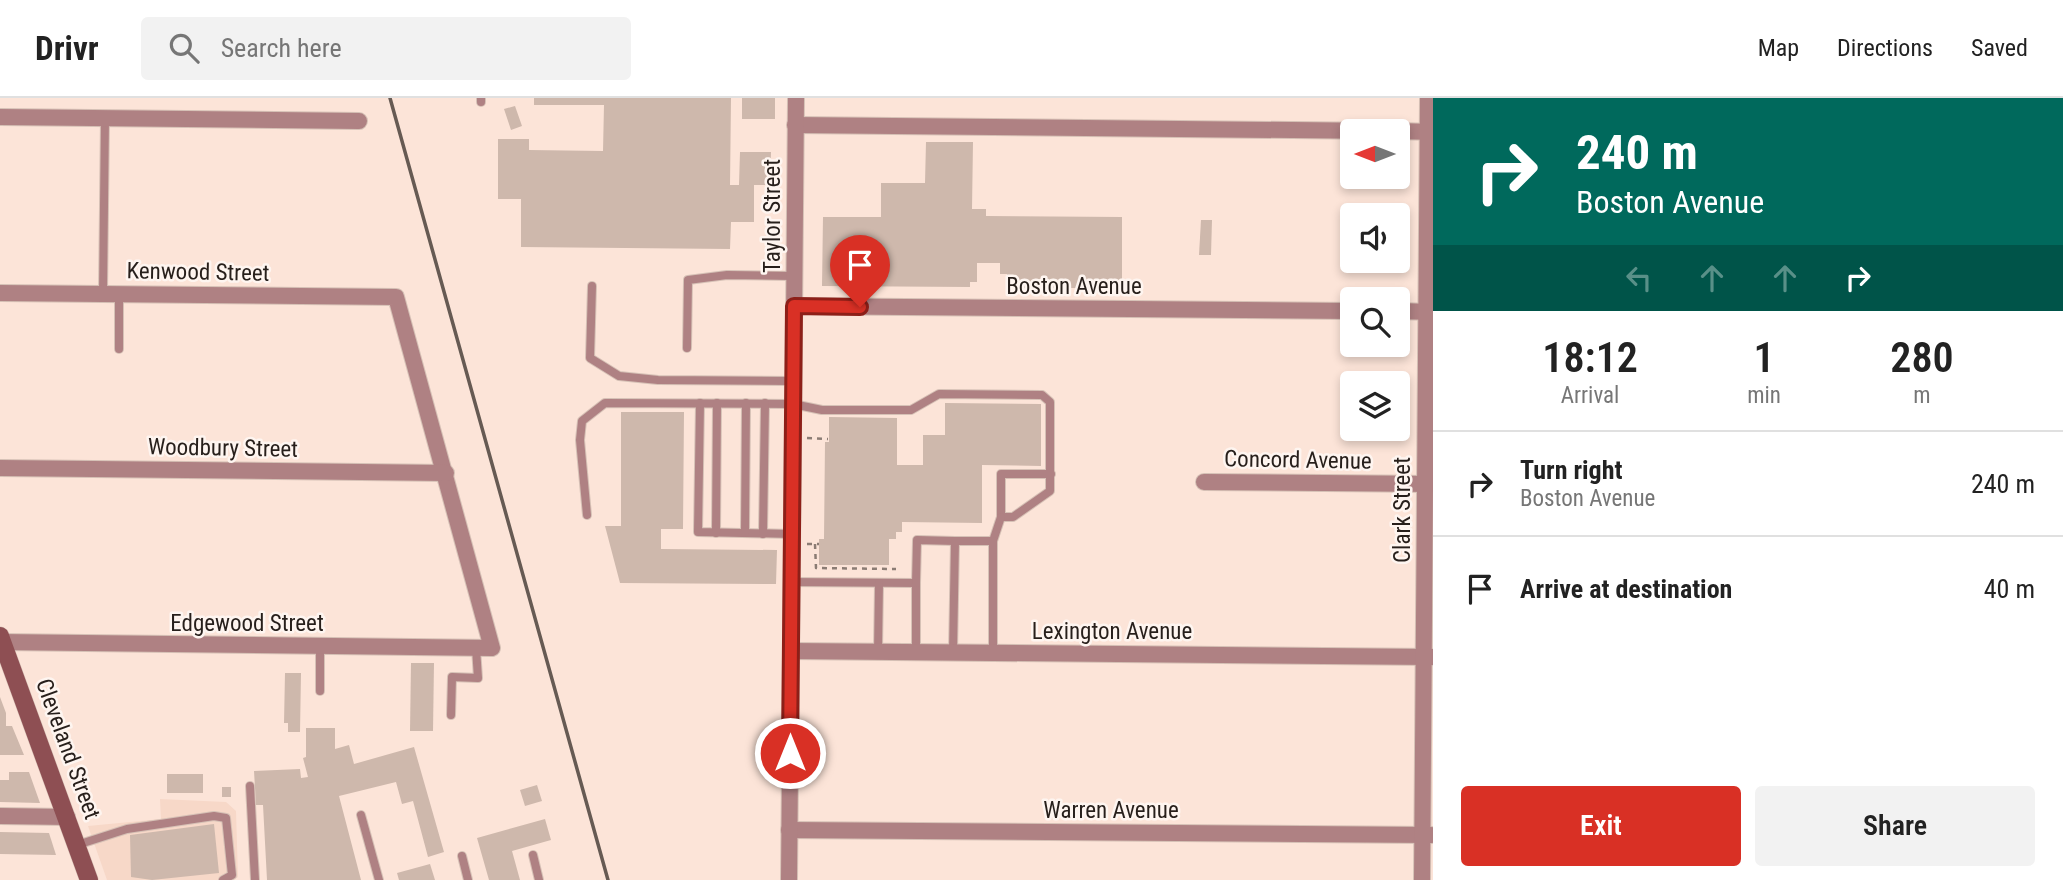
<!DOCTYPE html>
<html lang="en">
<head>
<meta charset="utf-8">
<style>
  body { margin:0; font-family:"Roboto Condensed",sans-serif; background:#f2f2f2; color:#222; height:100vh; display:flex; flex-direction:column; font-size:26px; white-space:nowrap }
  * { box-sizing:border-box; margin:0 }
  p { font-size:23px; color:#767676 }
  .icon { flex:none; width:38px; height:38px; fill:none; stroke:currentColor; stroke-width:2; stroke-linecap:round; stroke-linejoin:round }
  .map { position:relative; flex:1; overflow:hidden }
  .details { display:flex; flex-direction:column; background:#fff; width:630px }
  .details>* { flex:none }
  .banner { background:#00695c; color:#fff; overflow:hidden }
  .needle { width:46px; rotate:270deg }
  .buttons { position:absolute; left:1340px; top:21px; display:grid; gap:14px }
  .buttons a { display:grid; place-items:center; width:70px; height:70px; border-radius:7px; background:#fff; box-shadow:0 4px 10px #0003; font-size:35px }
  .pin { position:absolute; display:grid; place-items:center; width:60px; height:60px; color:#fff; margin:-72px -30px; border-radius:50% 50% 50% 0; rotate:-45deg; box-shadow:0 0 7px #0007 }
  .pin .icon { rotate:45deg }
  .me { position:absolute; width:77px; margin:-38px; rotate:0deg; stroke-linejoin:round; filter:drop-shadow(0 0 5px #0008) }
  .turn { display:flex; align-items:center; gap:24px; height:147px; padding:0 28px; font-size:32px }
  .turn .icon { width:91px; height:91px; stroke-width:2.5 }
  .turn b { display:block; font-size:49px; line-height:60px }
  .lanes { display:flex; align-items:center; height:66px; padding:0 28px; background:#0003; justify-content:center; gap:35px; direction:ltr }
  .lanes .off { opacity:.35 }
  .eta { display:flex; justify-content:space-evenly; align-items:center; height:119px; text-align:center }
  .eta b { font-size:42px; font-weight:600; line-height:49px }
  .cta { display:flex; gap:14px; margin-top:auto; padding:14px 28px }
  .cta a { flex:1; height:80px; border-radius:7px; background:#d93025; color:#fff; font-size:28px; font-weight:600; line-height:80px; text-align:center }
  .cta a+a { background:#f2f2f2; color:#222 }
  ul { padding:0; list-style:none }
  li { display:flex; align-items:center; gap:21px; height:105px; padding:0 28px; border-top:2px solid #e0e0e0 }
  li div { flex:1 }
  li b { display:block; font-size:26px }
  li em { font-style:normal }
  header { display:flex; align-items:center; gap:42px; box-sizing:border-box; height:98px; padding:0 35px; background:#fff; border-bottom:2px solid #e0e0e0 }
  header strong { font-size:33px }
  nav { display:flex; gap:38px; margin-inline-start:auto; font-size:24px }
  .search { width:490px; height:63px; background:#f2f2f2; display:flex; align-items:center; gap:18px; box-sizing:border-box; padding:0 24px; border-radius:7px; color:#767676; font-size:26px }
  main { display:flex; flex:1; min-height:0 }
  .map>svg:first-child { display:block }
  .built { fill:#f7d8c8 }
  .building { fill:#ceb8ac }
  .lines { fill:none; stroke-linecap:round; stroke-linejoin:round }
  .lane-casing { stroke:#d6c1b6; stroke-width:10 }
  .street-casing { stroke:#d6c1b6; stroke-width:18 }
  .secondary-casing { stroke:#d6c1b6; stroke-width:19 }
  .path { stroke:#8b7c74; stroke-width:2.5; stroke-dasharray:5 5; stroke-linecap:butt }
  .lane { stroke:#af8183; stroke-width:8 }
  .street { stroke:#af8183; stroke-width:16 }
  .secondary { stroke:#8e4f53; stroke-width:18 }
  .rail { stroke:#665a53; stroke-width:3.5 }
  .route-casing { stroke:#8d1f18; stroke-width:18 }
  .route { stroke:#d93025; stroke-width:12 }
  .labels { text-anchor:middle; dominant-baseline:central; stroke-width:5; stroke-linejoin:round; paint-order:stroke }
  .street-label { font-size:23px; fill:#271f1b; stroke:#fef5f0 }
</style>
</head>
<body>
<header>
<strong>Drivr</strong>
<div class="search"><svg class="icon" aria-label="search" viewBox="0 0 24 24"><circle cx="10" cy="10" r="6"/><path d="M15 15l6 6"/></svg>Search here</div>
<nav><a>Map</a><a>Directions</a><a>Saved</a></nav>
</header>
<main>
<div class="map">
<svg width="1433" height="782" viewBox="0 0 1433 782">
  <rect width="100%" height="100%" fill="#fce4d8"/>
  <path class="built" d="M160 701 226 704 236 713 238 779 234 782H107L88 728 161 721Z"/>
  <g class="building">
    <path d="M534 0H731L730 87H739L740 54H771L770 87H754V124H731L730 151 521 149V101H498V41H529V52L603 53 604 7H534Z"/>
    <rect x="742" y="0" width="33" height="21"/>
    <path d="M515 8 522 28 511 32 504 11Z"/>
    <path d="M926 44H973L972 111H986V118L1122 119V190H1007V176H1000V165H977V184H970V189L822 188 823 119H881V85H925Z"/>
    <path d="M1201 122H1212L1211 157H1199Z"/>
    <path d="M945 305 1041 306V368L982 367V425L902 424V434H896V441H889V467H819V441H824L825 344H829V319L897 320V367H923V337H945Z"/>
    <path d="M621 314H684L683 431H661V451L777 452 776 486 620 485 605 428H621Z"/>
    <path d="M411 565H434L433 633H410Z"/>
    <path d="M285 575H301L300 634H288V625H284Z"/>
    <path d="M0 599 6 615V628H12L24 657H0Z"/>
    <path d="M306 630H335V651L349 647 354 666 414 649 444 754 428 759 413 703 402 706 396 684 339 698 361 782H267L263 707H256L254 673 300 671 301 680 308 679 303 660 306 659Z"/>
    <path d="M9 674H29L40 705 0 704V682H9Z"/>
    <rect x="167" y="676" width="36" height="19"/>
    <path d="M537 687 542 703 525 708 520 692Z"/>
    <rect x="222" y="689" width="9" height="10"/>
    <path d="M545 721 551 742 512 753 520 782H489L477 740Z"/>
    <path d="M214 726 219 775 152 782 131 779 130 737Z"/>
    <path d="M0 734 49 735 56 757 0 756Z"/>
    <path d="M430 766 435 782H399L397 775Z"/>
  </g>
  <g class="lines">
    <defs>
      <g id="lane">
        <path d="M481 0V4"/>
        <path d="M592 188 590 260 619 278 658 282 793 283"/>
        <path d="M103 196 105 20"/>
        <path d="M687 250 688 182 727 177 794 178"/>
        <path d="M119 251V196"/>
        <path d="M700 305 698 434 792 436"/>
        <path d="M587 417 580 342 582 323 605 305 793 306 822 312H911L939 296 1042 297 1050 304V393L1013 419H1001V376H1051"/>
        <path d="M716 435 717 305"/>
        <path d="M745 435 746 305"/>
        <path d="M763 436 765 305"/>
        <path d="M993 443 1001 419"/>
        <path d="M791 484 916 485V554"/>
        <path d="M916 485 917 442 955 443"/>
        <path d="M320 548V593"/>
        <path d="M878 554 879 485"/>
        <path d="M953 555 955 443H993V555"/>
        <path d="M451 617 452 579 478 580 476 550"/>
        <path d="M250 688 255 782"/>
        <path d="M361 717 379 782"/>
        <path d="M77 747 127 731 214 718 226 720 232 777 223 782"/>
        <path d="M533 757 539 782"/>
        <path d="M462 758 468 782"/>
      </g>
      <g id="street">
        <path d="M0 19 359 23"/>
        <path d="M795 27 1381 33"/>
        <path d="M1398 33 1433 34"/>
        <path d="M0 195 396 199 492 550 0 544"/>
        <path d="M794 208 1353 213"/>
        <path d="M1398 213 1433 214"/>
        <path d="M0 370 446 375"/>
        <path d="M1204 384 1433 386"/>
        <path d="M791 553 1432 559"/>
        <path d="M0 718 67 719"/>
        <path d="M789 732 1431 737"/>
        <path d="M789 782 796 0"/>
        <path d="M1422 782 1428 0"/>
      </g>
      <path id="secondary" d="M0 538 89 782"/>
    </defs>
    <use href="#lane" class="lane-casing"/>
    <use href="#street" class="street-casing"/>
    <use href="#secondary" class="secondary-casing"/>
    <g class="path">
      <path d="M807 340 828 341"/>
      <path d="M807 446H819"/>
      <path d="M815 446 816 470 896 471"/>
    </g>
    <use href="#lane" class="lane"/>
    <use href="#street" class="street"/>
    <use href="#secondary" class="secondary"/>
    <path class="rail" d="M390 0 608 782"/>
  </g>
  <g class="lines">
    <defs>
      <path id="route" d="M790 655 794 208 860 209"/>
    </defs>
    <use href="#route" class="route-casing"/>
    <use href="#route" class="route"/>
  </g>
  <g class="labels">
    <g class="street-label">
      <text transform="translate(772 118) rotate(-90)">Taylor Street</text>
      <text transform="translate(198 174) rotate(1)">Kenwood Street</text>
      <text x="1074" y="188">Boston Avenue</text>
      <text transform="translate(223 350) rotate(1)">Woodbury Street</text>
      <text transform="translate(1298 362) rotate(1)">Concord Avenue</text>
      <text transform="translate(1402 412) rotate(-90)">Clark Street</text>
      <text x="247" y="525">Edgewood Street</text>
      <text x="1112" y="533">Lexington Avenue</text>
      <text transform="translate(68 651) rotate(70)">Cleveland Street</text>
      <text x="1111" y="712">Warren Avenue</text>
    </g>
  </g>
</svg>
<div class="buttons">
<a><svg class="needle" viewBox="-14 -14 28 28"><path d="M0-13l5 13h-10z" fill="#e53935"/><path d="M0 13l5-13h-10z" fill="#767676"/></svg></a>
<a><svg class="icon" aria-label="sound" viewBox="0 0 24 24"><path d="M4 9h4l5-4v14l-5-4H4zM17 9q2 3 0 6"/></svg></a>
<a><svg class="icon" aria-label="search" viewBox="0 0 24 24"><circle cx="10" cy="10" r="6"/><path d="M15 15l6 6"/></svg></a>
<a><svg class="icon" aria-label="layers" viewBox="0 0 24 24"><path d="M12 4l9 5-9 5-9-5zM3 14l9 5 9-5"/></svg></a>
</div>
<div class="pin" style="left:860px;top:209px;background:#d93025"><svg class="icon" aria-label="arrive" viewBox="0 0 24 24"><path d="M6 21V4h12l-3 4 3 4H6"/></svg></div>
<svg class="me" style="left:790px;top:655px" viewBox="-20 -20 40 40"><circle r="17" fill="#d93025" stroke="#fff" stroke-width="3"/><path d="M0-11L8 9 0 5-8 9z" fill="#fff"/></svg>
</div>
<section class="details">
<div class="banner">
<div class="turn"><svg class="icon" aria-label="right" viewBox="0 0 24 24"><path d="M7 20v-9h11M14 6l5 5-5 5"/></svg><div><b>240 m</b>Boston Avenue</div></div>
<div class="lanes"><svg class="icon off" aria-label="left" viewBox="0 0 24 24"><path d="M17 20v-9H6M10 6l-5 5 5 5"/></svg><svg class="icon off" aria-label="ahead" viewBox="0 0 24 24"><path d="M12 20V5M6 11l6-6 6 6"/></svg><svg class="icon off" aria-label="ahead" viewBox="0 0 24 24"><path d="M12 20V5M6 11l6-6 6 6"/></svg><svg class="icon" aria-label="right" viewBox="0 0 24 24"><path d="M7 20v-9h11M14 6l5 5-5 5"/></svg></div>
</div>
<div class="eta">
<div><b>18:12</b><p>Arrival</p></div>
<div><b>1</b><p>min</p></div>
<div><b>280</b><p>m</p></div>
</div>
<ul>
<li><svg class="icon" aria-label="right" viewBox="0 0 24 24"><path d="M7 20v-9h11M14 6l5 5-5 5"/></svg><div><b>Turn right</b><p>Boston Avenue</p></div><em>240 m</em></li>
<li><svg class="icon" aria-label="arrive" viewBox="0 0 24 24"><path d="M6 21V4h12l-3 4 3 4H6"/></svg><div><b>Arrive at destination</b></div><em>40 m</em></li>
</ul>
<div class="cta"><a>Exit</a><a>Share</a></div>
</section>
</main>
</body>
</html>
